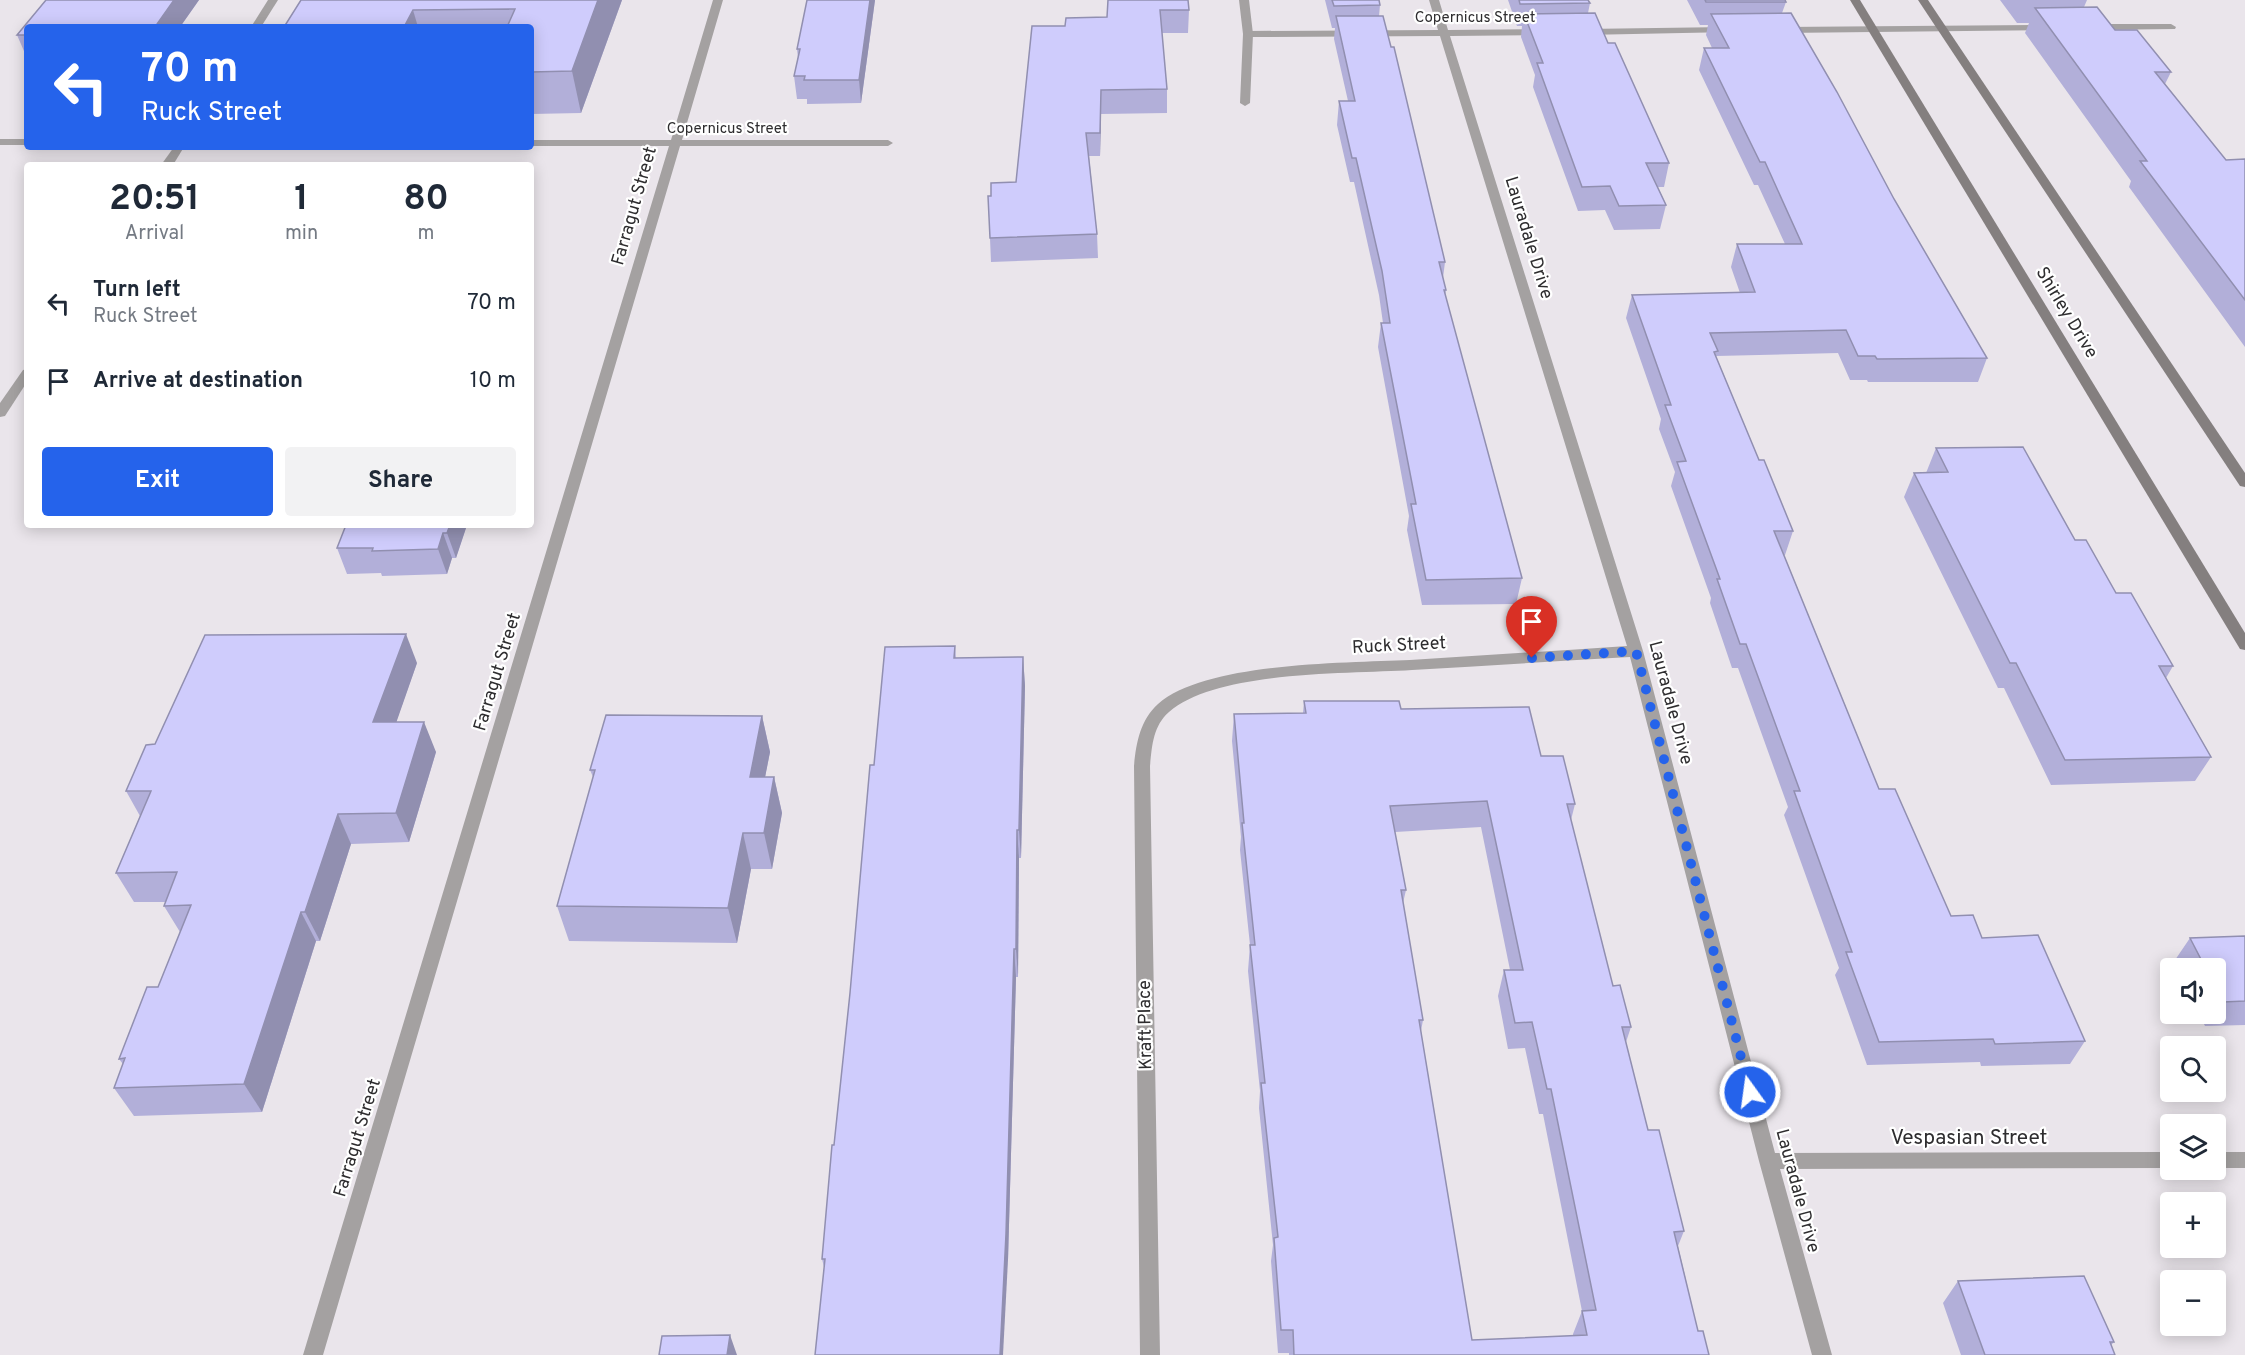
<!DOCTYPE html>
<html lang="en">
<head>
<meta charset="utf-8">
<style>
  body { margin:0; font-family:Overpass,sans-serif; background:#f2f2f3; color:#1f2937; height:100vh; display:flex; flex-direction:column; font-size:22px; white-space:nowrap }
  * { box-sizing:border-box; margin:0 }
  p { font-size:20px; color:#747a83 }
  .icon { flex:none; width:33px; height:33px; fill:none; stroke:currentColor; stroke-width:2; stroke-linecap:round; stroke-linejoin:round }
  .map { position:relative; flex:1; overflow:hidden }
  .sheet { position:absolute; left:24px; top:162px; width:510px; height:366px; display:flex; flex-direction:column; background:#fff; border-radius:6px; box-shadow:0 3px 15px #0003 }
  .sheet>* { flex:none }
  .banner { position:absolute; left:24px; top:24px; width:510px; height:126px; border-radius:6px; box-shadow:0 3px 15px #0003; background:#2563eb; color:#fff; overflow:hidden }
  .buttons { position:absolute; left:2160px; top:958px; display:grid; gap:12px }
  .buttons a { display:grid; place-items:center; width:66px; height:66px; border-radius:6px; background:#fff; box-shadow:0 3px 15px #0003; font-size:30px }
  .pin { position:absolute; display:grid; place-items:center; width:51px; height:51px; color:#fff; margin:-62px -26px; border-radius:50% 50% 50% 0; rotate:-45deg; box-shadow:0 0 6px #0007 }
  .pin .icon { rotate:45deg }
  .me { position:absolute; width:66px; margin:-33px; rotate:346deg; stroke-linejoin:round; filter:drop-shadow(0 0 4px #0008) }
  .turn { display:flex; align-items:center; gap:21px; height:126px; padding:0 18px; font-size:27px }
  .turn .icon { width:78px; height:78px; stroke-width:2.5 }
  .turn b { display:block; font-size:42px; line-height:51px }
  .eta { display:flex; justify-content:space-evenly; align-items:center; height:102px; text-align:center }
  .eta b { font-size:36px; font-weight:700; line-height:42px }
  .button { display:flex; gap:12px; margin-top:auto; padding:12px 18px }
  .button a { flex:1; height:69px; border-radius:6px; background:#2563eb; color:#fff; font-size:24px; font-weight:700; line-height:69px; text-align:center }
  .button a+a { background:#f2f2f3; color:#1f2937 }
  ul { padding:0; list-style:none }
  li { display:flex; align-items:center; gap:18px; height:78px; padding:0 18px }
  li div { flex:1 }
  li b { display:block; font-size:22px }
  li em { font-style:normal }
  .map>svg:first-child { display:block }
  .lines { fill:none; stroke-linecap:round; stroke-linejoin:round }
  .lane { fill:#a4a1a1; fill-rule:evenodd }
  .street { fill:#a4a1a1; fill-rule:evenodd }
  .secondary { fill:#847f7f; fill-rule:evenodd }
  .wall { fill:#b2afd9; fill-rule:evenodd }
  .shaded-wall { fill:#918fb0 }
  .building { fill:#cfccfc; stroke:#918fb0; stroke-width:1.5; fill-rule:evenodd }
  .route { stroke:#2563eb; stroke-width:10; stroke-dasharray:0 18 }
  .labels { text-anchor:middle; dominant-baseline:central; stroke-width:4.5; stroke-linejoin:round; paint-order:stroke }
  .far-street-label { font-size:15px; fill:#2e2d2f; stroke:#fff }
  .street-label { font-size:18px; fill:#2e2d2f; stroke:#fff }
  .near-street-label { font-size:21px; fill:#2e2d2f; stroke:#fff }
</style>
</head>
<body>
<div class="map">
<svg width="2245" height="1355" viewBox="0 0 2245 1355">
  <rect width="100%" height="100%" fill="#eae5eb"/>
  <g class="lines">
    <path class="lane" d="M1239 0H1249L1253 34 1250 103 1245 106 1240 103 1243 34Z"/>
    <g class="street">
      <path d="M268 0H278L261 27H251Z"/>
      <path d="M713 0H723L682 140H888L893 143 888 146H680L323 1355H303L669 146H531V140H671Z"/>
      <path d="M1429 0H1439L1448 30 1542 29 1547 32 1542 35 1450 36 1643 651 1775 1153 2170 1152V1168L1780 1169 1832 1355H1812L1759 1161 1630 657C1557 661 1485 666 1412 670 1350 674 1217 670 1169 712 1153 726 1152 746 1150 766L1160 1355H1140L1134 766C1136 744 1140 720 1158 704 1206 662 1346 663 1410 660 1482 655 1555 651 1627 646L1440 36 1248 37 1243 34 1248 31 1438 30Z"/>
      <path d="M2171 24 2176 27 2175 29 2094 30 2089 27 2094 24Z"/>
      <path d="M2046 25 2050 26V30L1782 33 1777 30 1782 27Z"/>
      <path d="M1728 27 1733 30 1732 32 1584 35 1579 32 1584 29Z"/>
      <rect x="0" y="139" width="27" height="6"/>
      <path d="M174 147H184L173 165H161Z"/>
      <path d="M27 369V382L5 416 0 417V403L23 370Z"/>
      <rect x="2216" y="1152" width="29" height="16"/>
    </g>
    <g class="secondary">
      <path d="M1850 0H1860L2245 633V650L2240 649Z"/>
      <path d="M1918 0H1928L2245 473V487L2240 486Z"/>
    </g>
  </g>
  <g class="wall">
    <path d="M46 0H199L180 27H27V58L17 35Z"/>
    <path d="M301 0H622L581 113 531 114V27H284Z"/>
    <path d="M875 0 861 103 807 104V99H797L794 76 798 58 797 49Z"/>
    <path d="M1108 0 1189 10 1188 33H1162L1167 89V113L1101 114 1100 156H1089L1097 234 1098 258 991 262 990 238 991 196 1016 182 1065 26 1107 17Z"/>
    <path d="M1325 0H1379L1380 5 1379 16 1445 262 1443 278 1446 290 1445 296 1522 578 1516 604 1422 605 1407 530 1409 516 1378 347 1381 323H1383L1379 295 1354 182H1350L1337 125 1339 101H1348L1334 39 1335 28H1332Z"/>
    <path d="M1508 0H1588L1590 3 1588 13 1608 43 1669 163 1664 187H1658L1666 205 1660 229 1614 230 1605 210 1578 211 1533 87 1535 75 1521 37 1522 26H1517Z"/>
    <path d="M1687 0H1785L1786 2 1782 13 1894 199 1987 358 1978 382H1868L1867 380H1850L1838 353 1716 356 1759 460 1793 531 1785 555H1784L1879 789 1951 916 1982 938 2085 1041 2070 1064 1981 1066 1980 1062 1867 1065 1835 975 1839 968 1784 815 1788 807 1738 668H1732L1710 603 1711 598 1671 486 1675 472 1659 429 1661 419 1626 318 1632 295 1740 293 1731 267 1737 244H1785L1758 185H1754L1699 70 1704 48H1712L1706 35 1708 25H1700Z"/>
    <path d="M2000 0H2087L2084 7 2171 72 2165 84 2226 160 2245 159V347L2129 187 2131 181 2025 33 2029 23H2017Z"/>
    <path d="M1936 448 2075 540 2173 666 2166 678 2211 757 2195 781 2051 785 2004 688H1998L1904 497 1914 473H1926Z"/>
    <path d="M467 525 456 558H452L447 574 382 576 381 573 347 574 337 548Z"/>
    <path d="M955 646 956 658 1023 657 1025 686 1021 858H1019L1018 977H1016L1008 1260 824 1267 822 1259 874 765Z"/>
    <path d="M417 663 396 722 436 752 409 842 351 844 320 941H316L262 1112 134 1116 114 1088 123 1064 119 1059 158 987 180 932 164 906 166 902H134L116 873 140 816 126 791 155 744Z"/>
    <path d="M1304 701 1401 709 1541 756 1575 804 1571 820 1613 986 1631 1027 1626 1042 1648 1130 1684 1231 1678 1246 1698 1331 1709 1355H1289V1353H1278L1271 1261 1273 1245 1259 1108 1260 1091 1248 971 1250 945 1240 850 1241 837 1232 741 1234 714 1303 713ZM1481 827 1510 970H1504L1498 996 1508 1049 1525 1048 1539 1114H1543L1582 1311 1573 1334V1336L1472 1340 1421 1031 1423 1020 1403 903 1406 890 1395 832Z"/>
    <path d="M762 716 770 752 765 777H774L782 813 772 869H751L737 943 569 941 557 906 593 777 590 770Z"/>
    <path d="M2245 936V1025L2205 1026 2199 1014H2216V969H2177L2173 963 2190 938Z"/>
    <path d="M1958 1281 2114 1342 2111 1345 2115 1355H1961L1943 1303Z"/>
  </g>
  <g class="shaded-wall">
    <path d="M174 0H199L180 27H155Z"/>
    <path d="M598 0H622L581 113 572 71Z"/>
    <path d="M870 0H875L861 103 859 80Z"/>
    <path d="M413 10 418 27H404Z"/>
    <path d="M1101 90V114L1100 156V133Z"/>
    <path d="M450 525H467L456 558 447 533Z"/>
    <path d="M443 533 452 558 447 574 438 549Z"/>
    <path d="M406 634 417 663 386 752 373 722Z"/>
    <path d="M1023 657 1025 686 1021 858 1019 830Z"/>
    <path d="M762 716 770 752 758 813 750 777Z"/>
    <path d="M424 722 436 752 409 842 396 813Z"/>
    <path d="M774 777 782 813 772 869 764 833Z"/>
    <path d="M338 814 351 844 320 941 305 912Z"/>
    <path d="M1017 830 1019 858 1018 977 1016 949Z"/>
    <path d="M743 833 751 869 737 943 728 908Z"/>
    <path d="M301 912 316 941 262 1112 244 1084Z"/>
    <path d="M1014 949 1016 977 1008 1260 1003 1355H1000Z"/>
    <path d="M730 1335 737 1355H727Z"/>
  </g>
  <g class="building">
    <path d="M46 0H174L155 27H27V35H17Z"/>
    <path d="M301 0H598L572 71 531 72V27H507L515 9 413 10 404 27H284Z"/>
    <path d="M807 0H870L859 80H804L805 76H794L800 49H797Z"/>
    <path d="M1108 0H1188L1189 10H1160L1167 89 1101 90 1100 133H1086L1097 234 990 238 988 196H991V183L1016 182 1032 26H1065L1066 18 1107 17Z"/>
    <path d="M1332 0H1379L1380 5 1334 6Z"/>
    <path d="M1519 0H1588L1590 3 1520 4Z"/>
    <path d="M1705 0H1785L1786 2H1706Z"/>
    <path d="M2097 7 2115 30H2137L2171 72H2155L2226 160 2245 159V300L2140 161H2147L2035 8Z"/>
    <path d="M1595 13 1608 43H1615L1669 163H1646L1666 205 1619 206 1610 186 1582 187 1537 63H1543L1524 14Z"/>
    <path d="M1791 13 1837 92 1894 199 1987 358 1877 359 1875 356H1858L1846 330 1710 333 1718 351 1714 352 1759 460H1764L1793 531H1774L1879 789H1895L1951 916 1973 915 1982 938 2038 935 2085 1041 1995 1044 1993 1039 1879 1042 1846 952H1852L1794 791H1800L1746 644H1740L1717 579H1720L1677 462 1686 461 1665 405H1671L1632 295 1755 292 1737 244H1802L1765 162H1760L1704 48H1729L1711 14Z"/>
    <path d="M1336 16H1383L1391 47H1394L1445 262H1439L1446 290H1444L1522 578 1426 580 1411 504H1416L1381 323H1390L1382 271 1356 158H1352L1339 101H1355Z"/>
    <path d="M2023 447 2075 540H2086L2116 593H2131L2173 666H2159L2211 757 2065 760 2016 663H2010L1914 473 1948 472 1936 448Z"/>
    <path d="M346 525H450L447 533H443L438 549 372 551 373 548H337Z"/>
    <path d="M406 634 373 722H424L396 813 338 814 305 912H301L244 1084 114 1088 125 1058 119 1059 147 987H158L191 905 164 906 177 872 116 873 151 791H126L146 745 155 744 205 635Z"/>
    <path d="M955 646 954 658 1023 657 1019 830H1017L1016 949H1014L1006 1234 1000 1355H815L825 1259H822L832 1145H834L850 993 870 765H874L885 647Z"/>
    <path d="M1304 701H1399L1401 709 1529 707 1541 756H1563L1575 804H1567L1613 986 1620 985 1631 1027H1622L1648 1130H1659L1684 1231 1674 1232 1698 1331H1703L1709 1355H1294L1293 1330H1281L1274 1238 1278 1237 1261 1083H1265L1250 945H1255L1242 823H1244L1234 714 1306 713ZM1487 801 1523 970H1504L1515 1023 1532 1022 1547 1089H1551L1596 1310 1582 1311 1587 1335 1472 1340 1419 1020H1423L1401 890H1406L1390 806Z"/>
    <path d="M606 715 762 716 750 777H774L764 833H743L728 908 557 906 595 770H590Z"/>
    <path d="M2245 936V1001L2223 1002 2216 987V969H2206L2190 938Z"/>
    <path d="M2084 1276 2114 1342H2110L2115 1355H1985L1958 1281Z"/>
    <path d="M730 1335 727 1355H659L662 1336Z"/>
  </g>
  <g class="lines">
    <path class="route" d="M1532 658 1636 651 1750 1092"/>
  </g>
  <g class="labels">
    <g class="far-street-label">
      <text x="1475" y="18">Copernicus Street</text>
      <text x="727" y="129">Copernicus Street</text>
    </g>
    <g class="street-label">
      <text transform="translate(635 206) rotate(-74)">Farragut Street</text>
      <text transform="translate(1528 238) rotate(73)">Lauradale Drive</text>
      <text transform="translate(2066 313) rotate(59)">Shirley Drive</text>
      <text transform="translate(1399 646) rotate(-3)">Ruck Street</text>
      <text transform="translate(498 672) rotate(-73)">Farragut Street</text>
      <text transform="translate(1670 703) rotate(75)">Lauradale Drive</text>
      <text transform="translate(1146 1025) rotate(-91)">Kraft Place</text>
      <text transform="translate(358 1138) rotate(-73)">Farragut Street</text>
      <text transform="translate(1797 1191) rotate(75)">Lauradale Drive</text>
    </g>
    <g class="near-street-label">
      <text x="1969" y="1138">Vespasian Street</text>
    </g>
  </g>
</svg>
<div class="buttons">
<a><svg class="icon" aria-label="sound" viewBox="0 0 24 24"><path d="M4 9h4l5-4v14l-5-4H4zM17 9q2 3 0 6"/></svg></a>
<a><svg class="icon" aria-label="search" viewBox="0 0 24 24"><circle cx="10" cy="10" r="6"/><path d="M15 15l6 6"/></svg></a>
<a><svg class="icon" aria-label="layers" viewBox="0 0 24 24"><path d="M12 4l9 5-9 5-9-5zM3 14l9 5 9-5"/></svg></a>
<a>+</a>
<a>−</a>
</div>
<div class="pin" style="left:1532px;top:658px;background:#d93025"><svg class="icon" aria-label="arrive" viewBox="0 0 24 24"><path d="M6 21V4h12l-3 4 3 4H6"/></svg></div>
<svg class="me" style="left:1750px;top:1092px" viewBox="-20 -20 40 40"><circle r="17" fill="#2563eb" stroke="#fff" stroke-width="3"/><path d="M0-11L8 9 0 5-8 9z" fill="#fff"/></svg>
<div class="banner">
<div class="turn"><svg class="icon" aria-label="left" viewBox="0 0 24 24"><path d="M17 20v-9H6M10 6l-5 5 5 5"/></svg><div><b>70 m</b>Ruck Street</div></div>
</div>
<section class="sheet">
<div class="eta">
<div><b>20:51</b><p>Arrival</p></div>
<div><b>1</b><p>min</p></div>
<div><b>80</b><p>m</p></div>
</div>
<ul>
<li><svg class="icon" aria-label="left" viewBox="0 0 24 24"><path d="M17 20v-9H6M10 6l-5 5 5 5"/></svg><div><b>Turn left</b><p>Ruck Street</p></div><em>70 m</em></li>
<li><svg class="icon" aria-label="arrive" viewBox="0 0 24 24"><path d="M6 21V4h12l-3 4 3 4H6"/></svg><div><b>Arrive at destination</b></div><em>10 m</em></li>
</ul>
<div class="button"><a>Exit</a><a>Share</a></div>
</section>
</div>
</body>
</html>
